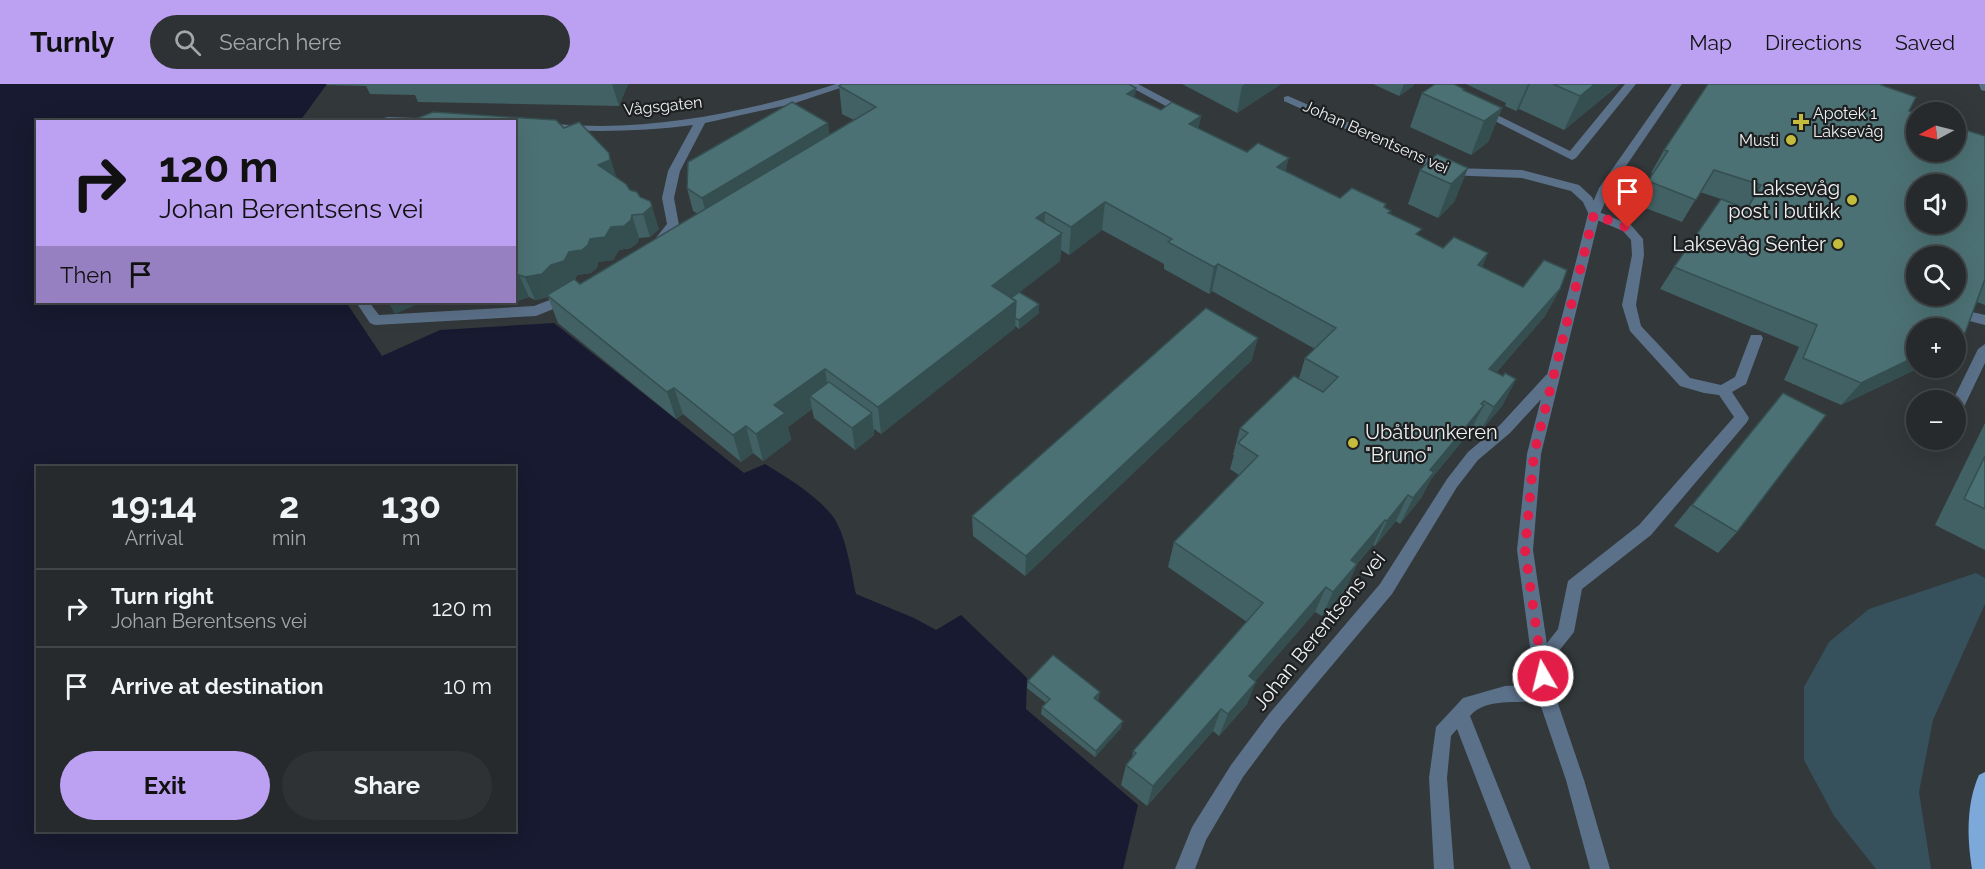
<!DOCTYPE html>
<html lang="en">
<head>
<meta charset="utf-8">
<style>
  body { margin:0; font-family:Raleway,sans-serif; background:#2e3234; color:#f1f3f6; height:100vh; display:flex; flex-direction:column; font-size:22px; white-space:nowrap }
  * { box-sizing:border-box; margin:0 }
  p { font-size:20px; color:#a4a7a9 }
  .icon { flex:none; width:33px; height:33px; fill:none; stroke:currentColor; stroke-width:2; stroke-linecap:round; stroke-linejoin:round }
  .map { position:relative; flex:1; overflow:hidden }
  .side { position:absolute; left:36px; top:382px; width:480px; height:366px; display:flex; flex-direction:column; background:#262a2c; border-radius:0px; box-shadow:0 6px 24px #0002,0 0 0 2px #424648 }
  .side>* { flex:none }
  .top-card { position:absolute; left:36px; top:36px; width:480px; height:183px; border-radius:0px; box-shadow:0 6px 24px #0002,0 0 0 2px #424648; background:#bca0f2; color:#111; overflow:hidden }
  .needle { width:39px; rotate:263deg }
  .buttons { position:absolute; left:1906px; top:18px; display:grid; gap:12px }
  .buttons a { display:grid; place-items:center; width:60px; height:60px; border-radius:50%; background:#262a2c; box-shadow:0 6px 24px #0002,0 0 0 2px #424648; font-size:30px }
  .pin { position:absolute; display:grid; place-items:center; width:51px; height:51px; color:#fff; margin:-62px -26px; border-radius:50% 50% 50% 0; rotate:-45deg; box-shadow:0 0 6px #0007 }
  .pin .icon { rotate:45deg }
  .me { position:absolute; width:66px; margin:-33px; rotate:352deg; stroke-linejoin:round; filter:drop-shadow(0 0 4px #0008) }
  .turn { display:flex; align-items:center; gap:21px; height:126px; padding:0 24px; font-size:27px }
  .turn .icon { width:78px; height:78px; stroke-width:2.5 }
  .turn b { display:block; font-size:42px; line-height:51px }
  .then { display:flex; align-items:center; height:57px; padding:0 24px; background:#0003; gap:12px; font-size:22px }
  .eta { display:flex; justify-content:space-evenly; align-items:center; height:102px; text-align:center }
  .eta b { font-size:36px; font-weight:700; line-height:42px }
  .cta { display:flex; gap:12px; margin-top:auto; padding:12px 24px }
  .cta a { flex:1; height:69px; border-radius:36px; background:#bca0f2; color:#111; font-size:24px; font-weight:700; line-height:69px; text-align:center }
  .cta a+a { background:#2e3234; color:#f1f3f6 }
  ul { padding:0; list-style:none }
  li { display:flex; align-items:center; gap:18px; height:78px; padding:0 24px; border-top:2px solid #424648 }
  li div { flex:1 }
  li b { display:block; font-size:22px }
  li em { font-style:normal }
  header { display:flex; align-items:center; gap:36px; box-sizing:border-box; height:84px; padding:0 30px; background:#bca0f2; color:#111 }
  header strong { font-size:28px }
  nav { display:flex; gap:33px; margin-inline-start:auto; font-size:21px }
  .search { width:420px; height:54px; background:#2e3234; display:flex; align-items:center; gap:15px; box-sizing:border-box; padding:0 21px; border-radius:33px; color:#a4a7a9; font-size:22px }
  .map>svg:first-child { display:block }
  .green { fill:#36505c }
  .water { fill:#171a30; fill-rule:evenodd }
  .lines { fill:none; stroke-linecap:round; stroke-linejoin:round }
  .service { fill:#5b7189; fill-rule:evenodd }
  .tertiary { fill:#5b7189; fill-rule:evenodd }
  .primary { fill:#7ca8da; fill-rule:evenodd }
  .wall { fill:#416164 }
  .shaded-wall { fill:#354f51 }
  .building { fill:#4c7174; stroke:#354f51; stroke-width:1.5; fill-rule:evenodd }
  .route { stroke:#e11d48; stroke-width:10; stroke-dasharray:0 18 }
  .poi-dot { fill:#c4bc3d; stroke:#1d1f20; stroke-width:2 }
  .labels { text-anchor:middle; dominant-baseline:central; stroke-width:4.5; stroke-linejoin:round; paint-order:stroke }
  .far-street-label { font-size:16px; fill:#eef1f2; stroke:#1d1f20 }
  .far-poi-label { font-size:16px; fill:#eef1f2; stroke:#1d1f20; text-anchor:start }
  .poi-label { font-size:20px; fill:#eef1f2; stroke:#1d1f20; text-anchor:end }
  .street-label { font-size:20px; fill:#eef1f2; stroke:#1d1f20 }
</style>
</head>
<body>
<header>
<strong>Turnly</strong>
<div class="search"><svg class="icon" aria-label="search" viewBox="0 0 24 24"><circle cx="10" cy="10" r="6"/><path d="M15 15l6 6"/></svg>Search here</div>
<nav><a>Map</a><a>Directions</a><a>Saved</a></nav>
</header>
<div class="map">
<svg width="1985" height="785" viewBox="0 0 1985 785">
  <rect width="100%" height="100%" fill="#33383a"/>
  <path class="green" d="M1976 489 1985 494V520L1933 636 1919 708 1931 785H1876L1834 732 1804 676V603L1829 558 1869 525Z"/>
  <path class="water" d="M0 0H327L300 37 38 38V218H346L382 272 440 246 554 239 744 389 765 380C788 394 814 410 831 430 846 448 851 488 856 510L914 534 936 546 961 531 1027 594 1026 625 1138 721 1123 785H0ZM38 384H514V747H38Z"/>
  <g class="lines">
    <g class="service">
      <path d="M836 0H852L792 20 705 39 680 87 674 114 679 141 661 163 657 164 651 160 667 140 662 114 668 87 693 41C633 49 575 48 514 43V38H510L514 37C543 39 572 42 601 42 681 41 760 24 836 0Z"/>
      <path d="M1125 0H1138L1185 25 1179 28 1175 27Z"/>
      <path d="M1625 0H1636L1576 74 1572 76 1475 27 1481 24 1485 25 1570 67Z"/>
      <path d="M1979 0H1985V7L1981 6Z"/>
      <path d="M1288 12 1453 84 1522 86 1579 101 1592 113 1599 128 1631 141 1643 155 1644 171 1636 221 1641 242 1690 294 1721 301 1735 293 1751 251H1761L1763 254 1746 300 1732 308 1749 334 1747 338 1651 451 1582 505 1574 548 1547 582 1541 585 1535 582 1533 577 1558 545 1568 497 1639 441 1734 333 1719 311 1704 309 1680 302 1630 247 1622 221 1632 171 1631 156 1623 147 1590 133 1583 118 1571 107 1522 94 1447 91 1284 17V13Z"/>
      <path d="M388 33 447 35 452 38H383L384 34Z"/>
      <path d="M568 209 575 214 573 217 536 232 375 241 370 239 356 218H369L379 231 534 222Z"/>
      <path d="M1959 225 1985 231V241L1954 233 1952 230Z"/>
      <path d="M1985 260V279L1961 329 1956 330V316H1953L1978 265Z"/>
      <path d="M1551 290 1558 295 1556 299 1510 349 1478 376 1457 403 1392 510 1281 642 1243 693 1206 756 1195 785H1175L1192 743 1231 681 1269 630 1380 500 1447 395 1468 368 1500 341 1546 291Z"/>
      <path d="M1545 600 1551 602 1554 608 1551 614C1527 623 1489 610 1470 632L1531 785H1511L1457 645 1451 652 1447 694 1454 785H1434L1429 694 1436 643 1463 614 1505 602Z"/>
    </g>
    <path class="tertiary" d="M1672 0H1682L1611 104 1600 130 1541 370 1533 466 1554 608 1584 696 1610 785H1590L1566 696 1536 608 1517 466 1527 370 1588 130 1599 104Z"/>
    <path class="primary" d="M1985 688V785H1972C1967 755 1966 720 1979 691Z"/>
  </g>
  <g class="wall">
    <path d="M326 0H628L619 22 418 18 415 11 370 10 366 2 327 1Z"/>
    <path d="M1182 0H1281L1237 29Z"/>
    <path d="M1373 0H1414L1413 2 1399 12Z"/>
    <path d="M1466 0H1620L1564 46 1519 25 1516 27 1505 22 1506 19Z"/>
    <path d="M1881 1 1909 27 1985 52V221L1977 218 1965 249 1956 259V244L1917 284H1919L1841 321 1784 296 1799 263 1660 205 1674 183 1721 115 1700 108 1682 138 1635 120 1653 89H1651L1664 66Z"/>
    <path d="M839 2 1136 4 1134 13 1161 26 1201 32 1198 44 1340 114 1385 124 1390 129 1419 152 1443 164 1488 169 1482 183 1523 203 1560 205 1545 232 1496 289 1503 292 1516 295 1502 322 1479 349 1472 345 1431 395 1421 414 1400 440 1396 437 1375 462 1373 461 1357 480 1346 505 1322 532 1315 528 1255 597 1247 620 1219 652 1213 647 1147 722 1121 701 1126 681 1132 674 1133 667 1247 538 1168 483 1174 458 1239 391 1230 385 1234 371H1233L1240 344 1299 294 1305 274 1315 265 1212 207 1209 210 1164 185V180L1102 146 1069 171 1061 166 1060 177 1019 208 1039 229 1019 245 1015 242V244L881 350 874 345V351L855 366 814 334 812 325 788 343 791 356 763 377 753 369 741 378 683 330 676 335 558 239 548 213 535 216 529 213 508 220 498 219 497 218H514V38L564 44 616 92 617 94 630 106 659 145 650 153 639 154 638 158 631 164 619 166 613 176 598 178 597 184 591 189 577 191 575 196 580 200 698 130 693 127 687 104 829 51 854 36 842 30Z"/>
    <path d="M1464 6 1502 24 1488 58 1471 71 1410 43 1422 9Z"/>
    <path d="M1468 84 1454 118 1438 134 1408 120 1420 86Z"/>
    <path d="M1252 276 1025 492 973 452 972 432Z"/>
    <path d="M1765 331 1737 448 1718 469 1674 442Z"/>
    <path d="M1985 339V466L1935 441Z"/>
    <path d="M1028 597 1099 615 1097 617 1121 644 1095 673 1041 630 1042 623 1046 619 1027 604Z"/>
  </g>
  <g class="shaded-wall">
    <path d="M612 0H628L619 22Z"/>
    <path d="M1245 0H1281L1237 29 1242 2Z"/>
    <path d="M1404 0H1414L1413 2 1399 12Z"/>
    <path d="M1528 0H1530L1519 25 1516 27Z"/>
    <path d="M1595 0H1620L1564 46 1580 12Z"/>
    <path d="M1136 4 1132 31 1127 10Z"/>
    <path d="M1502 24 1488 58 1471 71 1484 37Z"/>
    <path d="M1201 32 1196 59 1189 40Z"/>
    <path d="M828 39 831 61 708 137 702 114Z"/>
    <path d="M609 69 616 92 617 99 598 81Z"/>
    <path d="M1289 74 1282 101 1277 83Z"/>
    <path d="M1468 84 1454 118 1438 134 1451 100Z"/>
    <path d="M1105 118 1102 146 1069 171 1071 143Z"/>
    <path d="M652 122 659 145 650 153 643 130Z"/>
    <path d="M1045 128 1044 156 1036 134Z"/>
    <path d="M632 131 639 154 638 158 631 164 619 166 613 176 598 178 597 184 591 189 577 191 573 199 547 211 548 213 535 216 525 193 551 181 569 168Z"/>
    <path d="M1062 149 1060 177 992 230V202Z"/>
    <path d="M1488 169 1476 197 1478 181Z"/>
    <path d="M1218 180 1212 207 1209 210 1214 183Z"/>
    <path d="M519 191 529 213 508 220 507 218H514V192Z"/>
    <path d="M1560 205 1545 232 1476 312 1489 285Z"/>
    <path d="M1016 217 1015 244 881 350 878 323Z"/>
    <path d="M388 218H423L395 230Z"/>
    <path d="M1039 220V229L1019 245V236Z"/>
    <path d="M1965 249 1956 259V254Z"/>
    <path d="M1258 254 1252 276 1025 492 1026 472Z"/>
    <path d="M1917 272V284H1919L1841 321 1861 299Z"/>
    <path d="M825 285 829 312H810L812 325 788 343 791 356 763 377 756 350 774 321Z"/>
    <path d="M1516 295 1502 322 1479 349 1494 323Z"/>
    <path d="M674 304 683 330 676 335 667 308Z"/>
    <path d="M1484 317 1477 330 1484 321 1470 348 1431 395 1421 414 1400 440 1413 414 1430 386Z"/>
    <path d="M872 329 874 351 855 366 852 344Z"/>
    <path d="M746 342 753 369 741 378 733 351Z"/>
    <path d="M1408 411 1396 437 1375 462 1387 437Z"/>
    <path d="M1385 436 1373 461 1339 500 1351 476Z"/>
    <path d="M1357 480 1346 505 1322 532 1333 508Z"/>
    <path d="M1326 503 1315 528 1240 615 1249 592Z"/>
    <path d="M1256 598 1247 620 1219 652 1228 630Z"/>
    <path d="M1100 608 1099 615 1093 621 1094 614Z"/>
    <path d="M1221 625 1213 647 1147 722 1153 702Z"/>
    <path d="M1123 637 1121 644 1095 673 1096 667Z"/>
  </g>
  <g class="building">
    <path d="M842 0H1129L1136 4 1127 10 1161 26 1172 18 1201 32 1189 40 1247 68 1258 59 1289 74 1277 83 1340 114 1352 104 1386 120 1384 123 1391 127 1388 129 1422 145 1416 150 1443 164 1454 153 1488 169 1478 181 1523 203 1544 176 1567 186 1560 205 1489 285 1503 292 1505 289 1516 295 1494 323 1484 317 1481 320 1484 321 1430 386 1434 388 1413 414 1408 411 1387 437 1385 436 1351 476 1357 480 1333 508 1326 503 1249 592 1256 598 1228 630 1221 625 1153 702 1126 681 1136 669 1133 667 1263 519 1174 458 1258 372 1238 359 1248 349 1240 344 1294 292 1323 308 1338 293 1305 274 1336 244 1218 180 1214 183 1168 158 1172 155 1105 118 1071 143 1045 128 1036 134 1062 149 992 202 1016 217 878 323 825 285 774 321 785 329 756 350 746 342 733 351 674 304 667 308 547 211 574 195 580 200 876 23 839 2Z"/>
    <path d="M1435 0H1454L1464 5 1463 6 1502 24 1484 37 1422 9Z"/>
    <path d="M1553 0H1595L1580 12Z"/>
    <path d="M1708 0H1882L1881 1 1916 13 1909 27 1917 29V68H1956V43L1985 52V195L1965 249 1956 254V244H1917V272L1861 299 1803 274 1817 241 1674 183 1721 115 1747 125 1761 101 1714 86 1696 116 1648 97 1668 67 1664 66ZM1917 100H1956V140H1917ZM1917 172H1956V212H1917Z"/>
    <path d="M792 18 828 39 702 114 687 104 688 78Z"/>
    <path d="M433 28 556 36 564 44 579 38 609 69 610 76 598 81 626 100 630 106 637 108 640 113 650 117 652 122 643 130 632 131 631 136 624 142 611 143 605 153 590 155 588 161 582 166 569 168 564 177 551 181 542 190 525 193 519 191 514 192V38H407Z"/>
    <path d="M1437 70 1468 84 1451 100 1420 86Z"/>
    <path d="M1019 208 1039 220 1019 236 1015 234 1016 217 1011 214Z"/>
    <path d="M1206 224 1258 254 1026 472 972 432Z"/>
    <path d="M829 298 872 329 852 344 810 312Z"/>
    <path d="M1783 309 1826 331 1737 448 1692 421Z"/>
    <path d="M1985 372V425L1964 415Z"/>
    <path d="M1053 571 1100 608 1094 614 1123 637 1096 667 1042 623 1050 615 1028 597Z"/>
  </g>
  <g class="lines">
    <path class="route" d="M1543 592 1525 466 1534 370 1594 130 1628 144"/>
  </g>
  <g class="poi-dot">
    <path d="M1798 29h6v6h6v6h-6v6h-6v-6h-6v-6h6z"/>
    <circle cx="1791" cy="56" r="6"/>
    <circle cx="1852" cy="116" r="6"/>
    <circle cx="1838" cy="160" r="6"/>
    <circle cx="1353" cy="359" r="6"/>
  </g>
  <g class="labels">
    <g class="far-street-label">
      <text transform="translate(663 22) rotate(-6)">Vågsgaten</text>
      <text transform="translate(1376 53) rotate(24)">Johan Berentsens vei</text>
    </g>
    <g class="far-poi-label">
      <text x="1813" y="29">Apotek 1<tspan x="1813" dy="18">Laksevåg</tspan></text>
      <text x="1779" y="56" text-anchor="end">Musti</text>
    </g>
    <g class="poi-label">
      <text x="1840" y="104">Laksevåg<tspan x="1840" dy="23">post i butikk</tspan></text>
      <text x="1826" y="160">Laksevåg Senter</text>
      <text x="1365" y="348" text-anchor="start">Ubåtbunkeren<tspan x="1365" dy="23">"Bruno"</tspan></text>
    </g>
    <g class="street-label">
      <text transform="translate(1319 547) rotate(-51)">Johan Berentsens vei</text>
    </g>
  </g>
</svg>
<div class="buttons">
<a><svg class="needle" viewBox="-14 -14 28 28"><path d="M0-13l5 13h-10z" fill="#e53935"/><path d="M0 13l5-13h-10z" fill="#a4a7a9"/></svg></a>
<a><svg class="icon" aria-label="sound" viewBox="0 0 24 24"><path d="M4 9h4l5-4v14l-5-4H4zM17 9q2 3 0 6"/></svg></a>
<a><svg class="icon" aria-label="search" viewBox="0 0 24 24"><circle cx="10" cy="10" r="6"/><path d="M15 15l6 6"/></svg></a>
<a>+</a>
<a>−</a>
</div>
<div class="pin" style="left:1628px;top:144px;background:#d93025"><svg class="icon" aria-label="arrive" viewBox="0 0 24 24"><path d="M6 21V4h12l-3 4 3 4H6"/></svg></div>
<svg class="me" style="left:1543px;top:592px" viewBox="-20 -20 40 40"><circle r="17" fill="#e11d48" stroke="#fff" stroke-width="3"/><path d="M0-11L8 9 0 5-8 9z" fill="#fff"/></svg>
<div class="top-card">
<div class="turn"><svg class="icon" aria-label="right" viewBox="0 0 24 24"><path d="M7 20v-9h11M14 6l5 5-5 5"/></svg><div><b>120 m</b>Johan Berentsens vei</div></div>
<div class="then">Then<svg class="icon" aria-label="arrive" viewBox="0 0 24 24"><path d="M6 21V4h12l-3 4 3 4H6"/></svg></div>
</div>
<section class="side">
<div class="eta">
<div><b>19:14</b><p>Arrival</p></div>
<div><b>2</b><p>min</p></div>
<div><b>130</b><p>m</p></div>
</div>
<ul>
<li><svg class="icon" aria-label="right" viewBox="0 0 24 24"><path d="M7 20v-9h11M14 6l5 5-5 5"/></svg><div><b>Turn right</b><p>Johan Berentsens vei</p></div><em>120 m</em></li>
<li><svg class="icon" aria-label="arrive" viewBox="0 0 24 24"><path d="M6 21V4h12l-3 4 3 4H6"/></svg><div><b>Arrive at destination</b></div><em>10 m</em></li>
</ul>
<div class="cta"><a>Exit</a><a>Share</a></div>
</section>
</div>
</body>
</html>
